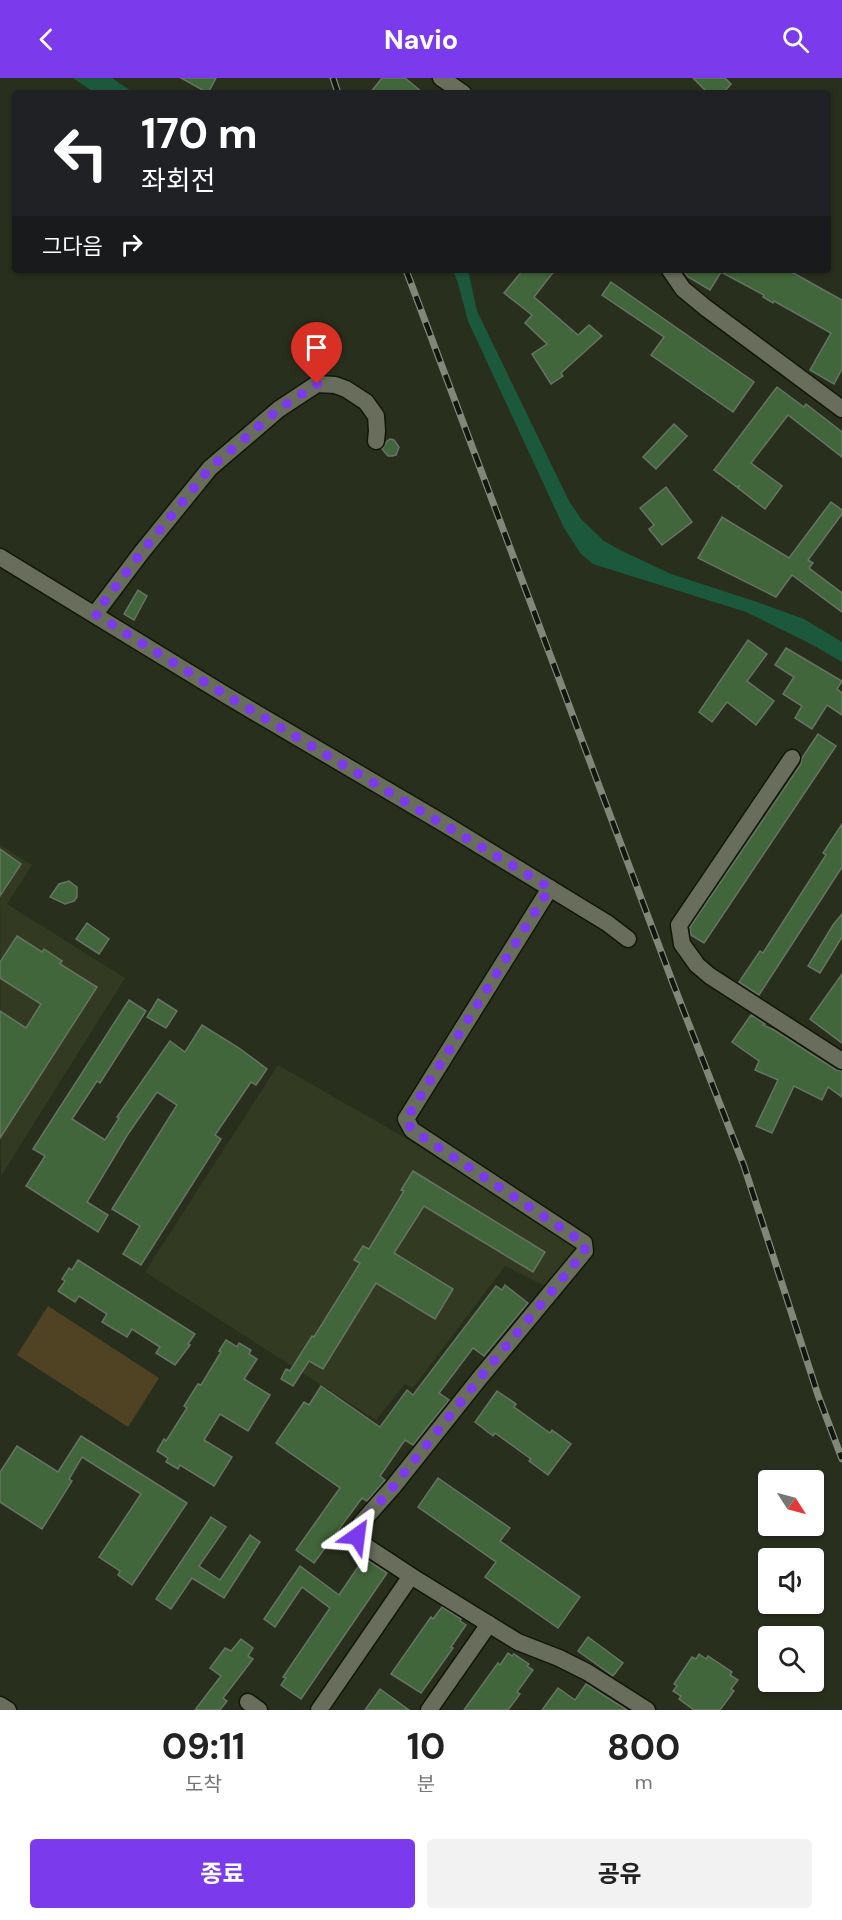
<!DOCTYPE html>
<html lang="ko">
<head>
<meta charset="utf-8">
<style>
  body { margin:0; font-family:"DM Sans","Noto Sans KR",sans-serif; background:#f2f2f2; color:#222; height:100vh; display:flex; flex-direction:column; font-size:22px; white-space:nowrap }
  * { box-sizing:border-box; margin:0 }
  p { font-size:20px; color:#767676 }
  .icon { flex:none; width:33px; height:33px; fill:none; stroke:currentColor; stroke-width:2; stroke-linecap:round; stroke-linejoin:round }
  .map { position:relative; height:1632px; overflow:hidden }
  .drawer { display:flex; flex-direction:column; background:#fff; flex:1 }
  .drawer>* { flex:none }
  .guide { position:absolute; left:12px; top:12px; width:819px; height:183px; border-radius:6px; box-shadow:0 2px 4px #0004; background:#202124; color:#fff; overflow:hidden }
  .needle { width:39px; rotate:126deg }
  .controls { position:absolute; left:758px; top:1392px; display:grid; gap:12px }
  .controls a { display:grid; place-items:center; width:66px; height:66px; border-radius:6px; background:#fff; box-shadow:0 2px 4px #0004; font-size:30px }
  .pin { position:absolute; display:grid; place-items:center; width:51px; height:51px; color:#fff; margin:-62px -26px; border-radius:50% 50% 50% 0; rotate:-45deg; box-shadow:0 0 6px #0007 }
  .pin .icon { rotate:45deg }
  .me { position:absolute; width:66px; margin:-33px; rotate:31deg; stroke-linejoin:round; filter:drop-shadow(0 0 4px #0008) }
  .turn { display:flex; align-items:center; gap:21px; height:126px; padding:0 30px; font-size:27px }
  .turn .icon { width:78px; height:78px; stroke-width:2.5 }
  .turn b { display:block; font-size:42px; line-height:51px }
  .then { display:flex; align-items:center; height:57px; padding:0 30px; background:#0003; gap:12px; font-size:22px }
  .eta { display:flex; justify-content:space-evenly; align-items:center; height:102px; text-align:center }
  .eta b { font-size:36px; font-weight:700; line-height:42px }
  .cta { display:flex; gap:12px; margin-top:auto; padding:12px 30px }
  .cta a { flex:1; height:69px; border-radius:6px; background:#7c3aed; color:#fff; font-size:24px; font-weight:700; line-height:69px; text-align:center }
  .cta a+a { background:#f2f2f2; color:#222 }
  header { display:flex; justify-content:space-between; align-items:center; height:78px; padding:0 30px; background:#7c3aed; color:#fff; font-size:27px; font-weight:700 }
  .map>svg:first-child { display:block }
  .built { fill:#323a21 }
  .green { fill:#504323 }
  .water { fill:#1c593c }
  .building { fill:#42663b; stroke:#667463; stroke-width:1.5 }
  .lines { fill:none; stroke-linecap:round; stroke-linejoin:round }
  .minor-casing { stroke:#121707; stroke-width:19 }
  .minor { stroke:#686e5b; stroke-width:16 }
  .rail-casing { stroke:#828779; stroke-width:7 }
  .rail { stroke:#13160e; stroke-width:4.5; stroke-dasharray:14; stroke-linecap:butt }
  .route { stroke:#7c3aed; stroke-width:10; stroke-dasharray:0 18 }
</style>
</head>
<body>
<header><svg class="icon" aria-label="back" viewBox="0 0 24 24"><path d="M15 5l-7 7 7 7"/></svg>Navio<svg class="icon" aria-label="search" viewBox="0 0 24 24"><circle cx="10" cy="10" r="6"/><path d="M15 15l6 6"/></svg></header>
<div class="map">
<svg width="842" height="1632" viewBox="0 0 842 1632">
  <rect width="100%" height="100%" fill="#292f1d"/>
  <g class="built">
    <path d="M0 767 32 787 7 826 125 900 1 1098Z"/>
    <path d="M278 987 402 1058 577 1169 547 1209 505 1188 413 1310 405 1306 376 1342 145 1194Z"/>
  </g>
  <path class="green" d="M48 1228 159 1300 128 1349 17 1277Z"/>
  <g class="water">
    <path d="M73 0H112L134 15H95Z"/>
    <path d="M453 192H468L477 233 569 423 582 442 604 463 622 473 671 496 757 524 804 541 842 564V584L813 567 746 534 593 486 581 476 564 450 468 243 458 205Z"/>
  </g>
  <g class="building">
    <path d="M181 0H216L208 15Z"/>
    <path d="M382 0H405L423 15H370Z"/>
    <path d="M693 0H725L731 6 723 15H708Z"/>
    <path d="M523 192H555L534 219 578 257 589 247 602 258 561 295 563 298 551 306 532 276 547 266 525 245 532 237 504 215Z"/>
    <path d="M683 192H788L842 222V291L834 306 810 292 831 255 774 223 773 225 763 219 764 217 721 194 710 212 688 199Z"/>
    <path d="M611 204 754 304 733 334 651 277 664 259 602 217Z"/>
    <path d="M777 309 804 329 806 326 842 354V379L788 337 751 385 782 408 765 431 738 410 740 407 737 409 714 392Z"/>
    <path d="M674 346 687 358 656 391 643 379Z"/>
    <path d="M390 361 394 362 399 369 396 377 392 378H388L382 371 387 363Z"/>
    <path d="M666 409 692 444 662 467 649 451 654 447 640 430Z"/>
    <path d="M831 424 842 432V436L808 482 813 485 809 490 842 515V534L792 497 776 519 698 480 722 439 789 480Z"/>
    <path d="M138 512 147 518 134 542 124 536Z"/>
    <path d="M748 562 767 576 747 603 774 623 756 647 727 624 712 644 699 634Z"/>
    <path d="M786 570 842 603 837 611 842 615V637L827 627 812 651 795 640 802 628 783 616 794 599 775 587Z"/>
    <path d="M818 656 836 668 704 865 691 857 690 849 801 686 802 680Z"/>
    <path d="M842 746V789L759 917 739 904 760 873 763 875 826 777 823 775Z"/>
    <path d="M0 771 21 786 0 818Z"/>
    <path d="M69 803 77 809V819L74 823 65 826 50 819 59 806Z"/>
    <path d="M842 836V859L820 895 808 888 833 847Z"/>
    <path d="M87 845 109 861 99 876 76 861Z"/>
    <path d="M17 858 42 874 44 871 62 883 60 886 97 909 0 1060V933L26 950 41 926 0 900V884Z"/>
    <path d="M842 896V965L810 941Z"/>
    <path d="M158 921 177 933 166 950 147 939Z"/>
    <path d="M129 922 146 933 100 1005 97 1003 72 1041 105 1062 119 1040 117 1039 170 963 185 974 202 947 239 970 267 991 256 1007 251 1004 215 1057 221 1061 141 1187 123 1176 140 1148 112 1131 177 1027 157 1014 128 1056 87 1124 108 1137 98 1154 26 1108 45 1078 33 1071Z"/>
    <path d="M751 937 765 946 763 947 774 952 836 992 842 993V1019L828 1009 822 1022 794 1008 772 1055 756 1048 778 1002 755 992 759 983 732 964Z"/>
    <path d="M413 1093 545 1174 533 1194 424 1128 394 1175 453 1211 435 1241 376 1205 323 1291 309 1283 293 1308 281 1301 286 1291 290 1293 312 1258 314 1259 360 1185 354 1182 363 1168 369 1171 404 1113 401 1112Z"/>
    <path d="M78 1182 195 1256 188 1266 190 1267 175 1287 156 1275 160 1269 132 1251 127 1259 102 1244 107 1236 79 1218 75 1224 58 1213 65 1203 62 1201 69 1190 72 1192Z"/>
    <path d="M505 1207 528 1225 484 1278 473 1270 439 1315 449 1322 413 1367 405 1362 380 1398 385 1402 367 1423 362 1420 314 1485 296 1472 340 1410 276 1365 304 1324 309 1327 321 1308 380 1349 407 1312 413 1317 496 1208 502 1212Z"/>
    <path d="M226 1262 237 1269 239 1265 251 1272 249 1276 257 1281 244 1301 270 1317 248 1353 220 1336 204 1362 232 1379 214 1408 180 1387 178 1391 166 1384 168 1380 157 1373 164 1361 166 1363 187 1330 184 1328 198 1306 201 1307 221 1274 219 1273Z"/>
    <path d="M497 1313 516 1326 514 1329 550 1355 552 1352 571 1366 548 1397 529 1383 531 1381 495 1355 493 1358 475 1344Z"/>
    <path d="M81 1358 187 1425 132 1507 118 1497 120 1493 99 1479 141 1416 82 1379 69 1401 72 1403 42 1451 0 1424V1394L17 1368 58 1394Z"/>
    <path d="M438 1400 510 1450 500 1463 580 1519 558 1550 485 1499 496 1484 418 1429Z"/>
    <path d="M211 1439 226 1449 199 1488 220 1502 250 1457 260 1464 224 1520 192 1500 171 1531 156 1521Z"/>
    <path d="M367 1482 387 1495 301 1621 281 1607 286 1600 283 1599 330 1530 302 1509 275 1549 264 1541 300 1488 339 1517 360 1486 363 1488Z"/>
    <path d="M442 1529 461 1541 460 1543 466 1547 451 1569 453 1570 421 1615 391 1596 431 1539 433 1541Z"/>
    <path d="M588 1559 623 1585 613 1598 578 1573Z"/>
    <path d="M241 1561 253 1570 248 1578 253 1581 223 1620 227 1623 220 1632H195L221 1598 210 1590 225 1570 231 1573Z"/>
    <path d="M508 1575 512 1578 514 1576 529 1586 527 1588 533 1592 517 1614 520 1616 508 1632H464L498 1585 500 1587Z"/>
    <path d="M699 1576 706 1581 708 1578 732 1594 730 1597 738 1602 731 1611 734 1613 720 1632H694L679 1621 681 1618 673 1613 677 1608 674 1606 692 1579 696 1581Z"/>
    <path d="M586 1606 627 1632H542L558 1610 575 1622Z"/>
    <path d="M380 1611 409 1632H365Z"/>
  </g>
  <g class="lines">
    <defs>
      <g id="minor">
        <path d="M441 0 463 15"/>
        <path d="M670 192 683 211 706 230 842 331"/>
        <path d="M0 479 224 616 448 748 607 845 628 861"/>
        <path d="M95 536 141 475 210 390 279 331 317 306 335 307 346 311 366 324 376 338 377 353 376 363"/>
        <path d="M792 680 679 847 682 866 697 887 710 898 842 983"/>
        <path d="M550 810 406 1041 412 1052 584 1165 585 1173 479 1301 393 1409 361 1445 357 1458 367 1469 411 1498 518 1564 559 1580 587 1594 647 1632"/>
        <path d="M248 1624 259 1632"/>
        <path d="M0 1627 8 1632"/>
        <path d="M319 1632 411 1498"/>
        <path d="M429 1632 489 1546"/>
      </g>
    </defs>
    <use href="#minor" class="minor-casing"/>
    <use href="#minor" class="minor"/>
    <defs>
      <g id="rail">
        <path d="M333 0 338 15"/>
        <path d="M406 192 674 908 744 1088 818 1317 842 1381"/>
      </g>
    </defs>
    <use href="#rail" class="rail-casing"/>
    <use href="#rail" class="rail"/>
  </g>
  <g class="lines">
    <path class="route" d="M317 306 279 331 210 390 141 475 95 536 224 616 550 810 406 1041 412 1052 584 1165 585 1173 479 1301 393 1409 362 1444 357 1458"/>
  </g>
</svg>
<div class="controls">
<a><svg class="needle" viewBox="-14 -14 28 28"><path d="M0-13l5 13h-10z" fill="#e53935"/><path d="M0 13l5-13h-10z" fill="#767676"/></svg></a>
<a><svg class="icon" aria-label="sound" viewBox="0 0 24 24"><path d="M4 9h4l5-4v14l-5-4H4zM17 9q2 3 0 6"/></svg></a>
<a><svg class="icon" aria-label="search" viewBox="0 0 24 24"><circle cx="10" cy="10" r="6"/><path d="M15 15l6 6"/></svg></a>
</div>
<div class="pin" style="left:317px;top:306px;background:#d93025"><svg class="icon" aria-label="arrive" viewBox="0 0 24 24"><path d="M6 21V4h12l-3 4 3 4H6"/></svg></div>
<svg class="me" style="left:357px;top:1458px" viewBox="-20 -20 40 40"><path d="M0-17L14 15 0 8-14 15z" fill="#7c3aed" stroke="#fff" stroke-width="4"/></svg>
<div class="guide">
<div class="turn"><svg class="icon" aria-label="left" viewBox="0 0 24 24"><path d="M17 20v-9H6M10 6l-5 5 5 5"/></svg><div><b>170 m</b>좌회전</div></div>
<div class="then">그다음<svg class="icon" aria-label="right" viewBox="0 0 24 24"><path d="M7 20v-9h11M14 6l5 5-5 5"/></svg></div>
</div>
</div>
<section class="drawer">
<div class="eta">
<div><b>09:11</b><p>도착</p></div>
<div><b>10</b><p>분</p></div>
<div><b>800</b><p>m</p></div>
</div>
<div class="cta"><a>종료</a><a>공유</a></div>
</section>
</body>
</html>
